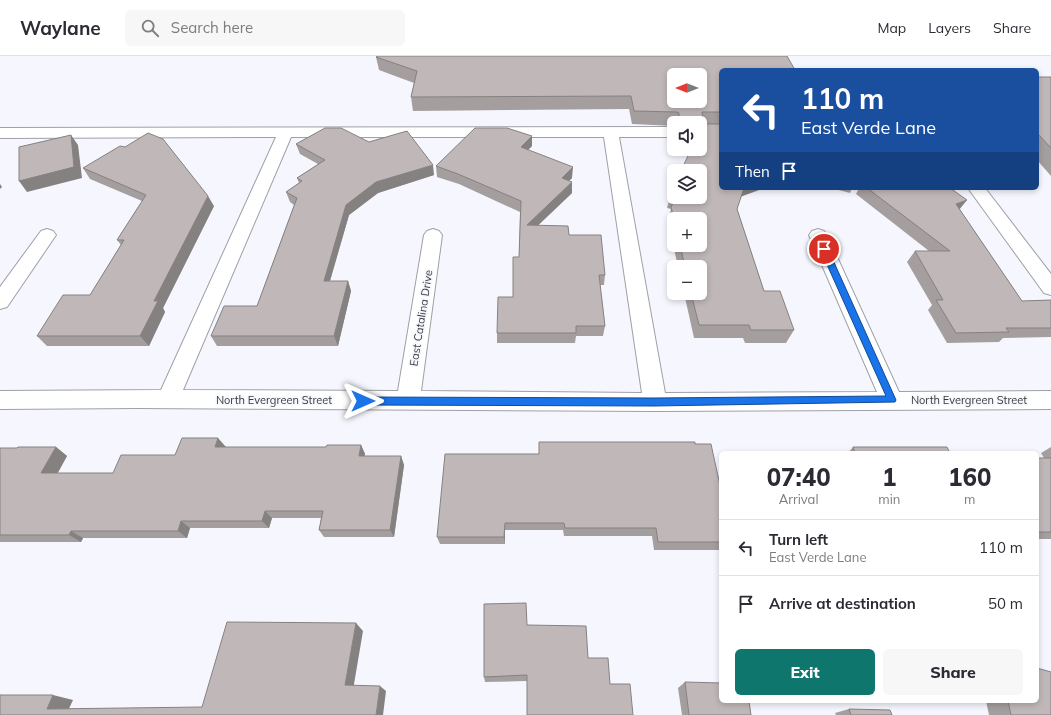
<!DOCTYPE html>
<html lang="en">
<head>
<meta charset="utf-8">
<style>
  body { margin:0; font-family:Mulish,sans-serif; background:#f7f7f7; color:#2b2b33; height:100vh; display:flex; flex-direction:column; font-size:15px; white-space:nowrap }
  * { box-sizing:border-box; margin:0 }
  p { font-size:13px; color:#7c7c81 }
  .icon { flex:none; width:22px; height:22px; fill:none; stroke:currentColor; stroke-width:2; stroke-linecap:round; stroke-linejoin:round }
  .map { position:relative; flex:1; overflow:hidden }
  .details { position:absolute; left:719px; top:395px; width:320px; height:252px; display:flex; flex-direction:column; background:#fff; border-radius:6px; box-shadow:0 2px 6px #0003 }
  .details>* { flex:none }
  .hud { position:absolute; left:719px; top:12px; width:320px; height:122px; border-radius:6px; box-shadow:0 2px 6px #0003; background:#1a4fa0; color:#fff; overflow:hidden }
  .needle { width:26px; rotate:270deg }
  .tools { position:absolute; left:667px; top:12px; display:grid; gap:8px }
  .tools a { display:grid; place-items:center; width:40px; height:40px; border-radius:6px; background:#fff; box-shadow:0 2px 6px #0003; font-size:20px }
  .pin { position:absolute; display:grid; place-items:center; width:34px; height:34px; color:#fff; margin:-17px; border:2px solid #fff; border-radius:50%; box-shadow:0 1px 4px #0007 }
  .me { position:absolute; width:44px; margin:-22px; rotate:90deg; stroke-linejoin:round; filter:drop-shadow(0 0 3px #0008) }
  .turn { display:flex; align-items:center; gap:14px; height:84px; padding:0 16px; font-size:18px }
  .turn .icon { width:52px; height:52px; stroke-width:2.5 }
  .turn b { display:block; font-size:28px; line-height:34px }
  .then { display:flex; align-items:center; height:38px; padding:0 16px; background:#0003; gap:8px; font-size:15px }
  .eta { display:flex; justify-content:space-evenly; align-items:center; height:68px; text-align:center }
  .eta b { font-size:24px; font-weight:800; line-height:28px }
  .action { display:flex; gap:8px; margin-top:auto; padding:8px 16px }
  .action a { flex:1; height:46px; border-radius:6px; background:#0f766e; color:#fff; font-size:16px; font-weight:800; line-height:46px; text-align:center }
  .action a+a { background:#f7f7f7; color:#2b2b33 }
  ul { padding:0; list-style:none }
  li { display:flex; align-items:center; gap:12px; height:56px; padding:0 16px; border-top:1px solid #e1e1e2 }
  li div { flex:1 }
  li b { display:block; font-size:15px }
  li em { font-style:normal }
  header { display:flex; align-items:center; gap:24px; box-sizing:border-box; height:56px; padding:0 20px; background:#fff; border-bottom:1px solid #e1e1e2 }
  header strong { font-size:19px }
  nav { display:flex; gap:22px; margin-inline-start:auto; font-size:14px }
  .search { width:280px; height:36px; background:#f7f7f7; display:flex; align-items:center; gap:10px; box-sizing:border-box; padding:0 14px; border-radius:6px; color:#7c7c81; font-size:15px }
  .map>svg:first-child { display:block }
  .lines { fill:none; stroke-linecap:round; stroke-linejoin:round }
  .minor-casing { stroke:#9fa0a7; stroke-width:2 }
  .minor { fill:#fff; fill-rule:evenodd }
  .wall { fill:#a59e9e; fill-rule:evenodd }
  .shaded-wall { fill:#868181 }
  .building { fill:#c0b8b8; stroke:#868181; fill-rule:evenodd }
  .route { fill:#1a73e8; stroke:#114b97 }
  .labels { text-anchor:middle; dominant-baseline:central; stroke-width:3; stroke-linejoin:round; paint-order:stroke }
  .street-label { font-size:11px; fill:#38393b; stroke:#f6f7fe }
</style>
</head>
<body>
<header>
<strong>Waylane</strong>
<div class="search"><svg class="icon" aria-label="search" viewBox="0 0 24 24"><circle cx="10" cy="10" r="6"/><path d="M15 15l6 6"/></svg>Search here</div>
<nav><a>Map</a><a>Layers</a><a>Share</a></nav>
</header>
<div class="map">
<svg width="1051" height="659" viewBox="0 0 1051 659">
  <rect width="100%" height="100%" fill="#f6f7fe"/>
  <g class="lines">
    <defs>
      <g id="minor">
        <path d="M674 71V81H619L665 337 877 336 809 179 812 175 818 173 824 175 827 179 899 336 1051 335V353L655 355 138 352 0 353V335L161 334 276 81 0 82V72ZM291 81H604L642 337 421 335 442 179 439 175 433 173 427 175 424 179 398 335 183 334Z"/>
        <path d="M968 132H985L1051 218V239L1044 237Z"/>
        <path d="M47 173 53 175 56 179 7 251 0 253V231L41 175Z"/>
      </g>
    </defs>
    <use href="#minor" class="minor-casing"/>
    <use href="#minor" class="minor"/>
  </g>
  <g class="wall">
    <path d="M376 1 721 14V132L741 141 737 153 764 235 794 274 786 287H745L743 282H694L684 237H700V211H678L668 165 671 153 667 152 671 138 674 131V141H700V67H674V70L632 68 629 53 413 55 411 41 414 27 379 14ZM674 163 700 189H674Z"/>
    <path d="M1037 21H1051V120L1037 104Z"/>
    <path d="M532 80V90L528 94 572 122 569 125 572 137 538 169 569 179 605 219 604 229H600L605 270 603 280H576L575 287H497V277L513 241 519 201 520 156 459 128 437 121 436 110Z"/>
    <path d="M296 88 434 119 378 137 349 159 330 225H348L351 235 338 290H217L211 280 257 250 294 149 290 146 286 136 299 127 297 122 318 108 300 98Z"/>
    <path d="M83 112 214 150 163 252 165 256 149 290H47L37 280 90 239 121 189 117 184 142 145 90 123Z"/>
    <path d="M831 132H852L850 137Z"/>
    <path d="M859 132H950L960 154 1022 245 1051 244V281L1003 282 999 286 947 287 928 254 932 249 907 206 915 195H929L856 138Z"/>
    <path d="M539 386 695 388 721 434V494H654L652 480H564L563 474H505V488H440L437 481 539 398Z"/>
    <path d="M361 389 365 398 364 400H401L404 409 394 481H324L319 474 321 462H272L269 472H190L187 482H83L81 486H0V392H17L56 391 67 400 57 417H113L175 399 226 391H326Z"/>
    <path d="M853 391 950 397H848Z"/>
    <path d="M1051 391V483H1037V402H1044L1041 397Z"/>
    <path d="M527 569 588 602 610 628 633 659 527 625 485 626 484 621Z"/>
    <path d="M685 626 751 659H682L678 632Z"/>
    <path d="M986 645H1037L1051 659H989Z"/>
    <path d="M849 653 892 659H836L835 657Z"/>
  </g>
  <g class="shaded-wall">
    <path d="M71 79 78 89 82 122 27 136 19 125Z"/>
    <path d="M532 80V90L521 101V91Z"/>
    <path d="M433 109 434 119 378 137 349 159 327 235 324 225 346 149 376 126Z"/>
    <path d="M573 111 572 122 561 132 562 122Z"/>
    <path d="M572 126V137L527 180V169Z"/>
    <path d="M0 128 2 131 0 133Z"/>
    <path d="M744 132H765L740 141Z"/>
    <path d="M208 140 214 150 163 252 165 256 149 290 140 280 154 245Z"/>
    <path d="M967 144 959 154 956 148Z"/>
    <path d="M348 225 351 235 338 290 334 280Z"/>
    <path d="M218 382 226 391H215Z"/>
    <path d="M361 389 365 398 363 409 359 400Z"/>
    <path d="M56 391 67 400 53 426 41 417Z"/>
    <path d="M401 400 404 409 394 481 390 474Z"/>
    <path d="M265 455 272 462 269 472 262 465Z"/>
    <path d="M181 465 190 472 187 482 178 475Z"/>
    <path d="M505 467V488L504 481Z"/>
    <path d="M71 475 83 482 81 486 69 479Z"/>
    <path d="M356 567 363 575 353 634 345 629Z"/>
    <path d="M380 630 386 635 383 659H376Z"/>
    <path d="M53 639 73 644 67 657 47 653Z"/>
  </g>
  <g class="building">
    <path d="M378 0H787L795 14H721V56H702L703 68H721V132H744L737 153 764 235H780L794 274H751L749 269H699L691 237H700V211H685L680 189H700V163H674L671 151 676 141H700V115H681L691 93H700V67H683L679 64V57L677 56 634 55 631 40 411 41 417 15 376 1ZM674 19H700V45H674Z"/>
    <path d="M1037 21H1051V92L1037 77Z"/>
    <path d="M325 72H341L369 86 407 75 433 109 376 126 346 149 324 225H348L334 280H211L224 250H257L297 142 286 136 302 125 297 122 325 104 296 88Z"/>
    <path d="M475 72H507L532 80 521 91 573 111 562 122 572 126 527 169 568 170 569 179H601L605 219H599L605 270H576V277H497L498 241H513V201H519L521 145 458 118 436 110Z"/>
    <path d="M148 77 163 83 208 140 154 245H158L140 280H37L63 239H90L124 184H117L146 139 83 112 120 90 125 91Z"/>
    <path d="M71 79 74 111 19 125V91Z"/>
    <path d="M674 131V139L671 138Z"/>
    <path d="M867 132H950L967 144 956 148 1022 245 1051 244V272H1006L1009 276 956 277 936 244H943L915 195H950Z"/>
    <path d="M182 382H218L215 391H326L327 389H361L359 400H401L390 474H319L323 455H265L262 465H181L178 475H71L69 479H0V392H17L18 391H56L41 417H113L121 399H175Z"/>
    <path d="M539 386H695V388H711L721 434V486H658L656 472H565L564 467H505L504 481H437L445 398H539Z"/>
    <path d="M853 391H947L950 397H855Z"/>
    <rect x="1037" y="402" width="14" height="74"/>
    <path d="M526 547 527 569 586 570 588 602H608L610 628H630L633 659H527V619L484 621V548Z"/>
    <path d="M227 566 356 567 345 629 380 630 376 659H0V639H53L47 653 202 651Z"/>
    <path d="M1037 612 1051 616V659H1011L1008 645H1037Z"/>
    <path d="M685 626 721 627V645H749L751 659H689Z"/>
    <path d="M849 653 890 654 892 659H851Z"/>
  </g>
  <path class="route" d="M824 190 828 193 896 344 895 346 654 350 363 349 360 347 358 345 360 342 363 341 654 342 886 340 820 193Z"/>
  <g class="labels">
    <g class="street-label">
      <text transform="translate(421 262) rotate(-81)">East Catalina Drive</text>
      <text x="274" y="344">North Evergreen Street</text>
      <text x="969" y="344">North Evergreen Street</text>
    </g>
  </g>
</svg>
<div class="tools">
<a><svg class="needle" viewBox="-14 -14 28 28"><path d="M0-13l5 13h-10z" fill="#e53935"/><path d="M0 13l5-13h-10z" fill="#7c7c81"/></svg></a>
<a><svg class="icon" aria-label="sound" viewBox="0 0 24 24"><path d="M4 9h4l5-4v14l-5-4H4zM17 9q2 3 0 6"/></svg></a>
<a><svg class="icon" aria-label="layers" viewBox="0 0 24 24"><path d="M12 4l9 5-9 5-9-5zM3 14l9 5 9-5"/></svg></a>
<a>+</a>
<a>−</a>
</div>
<div class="pin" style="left:824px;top:193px;background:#d93025"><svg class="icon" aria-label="arrive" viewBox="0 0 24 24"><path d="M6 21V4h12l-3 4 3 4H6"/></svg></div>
<svg class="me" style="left:363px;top:345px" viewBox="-20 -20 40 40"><path d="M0-17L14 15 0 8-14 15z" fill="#1a73e8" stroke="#fff" stroke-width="4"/></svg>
<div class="hud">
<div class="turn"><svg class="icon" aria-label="left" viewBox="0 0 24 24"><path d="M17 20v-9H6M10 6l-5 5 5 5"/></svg><div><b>110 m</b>East Verde Lane</div></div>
<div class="then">Then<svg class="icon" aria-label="arrive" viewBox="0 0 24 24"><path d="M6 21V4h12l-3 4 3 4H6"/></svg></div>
</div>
<section class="details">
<div class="eta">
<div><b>07:40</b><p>Arrival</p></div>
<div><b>1</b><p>min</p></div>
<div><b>160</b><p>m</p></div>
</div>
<ul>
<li><svg class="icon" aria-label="left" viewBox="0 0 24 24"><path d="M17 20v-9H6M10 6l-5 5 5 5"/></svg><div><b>Turn left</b><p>East Verde Lane</p></div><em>110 m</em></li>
<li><svg class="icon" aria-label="arrive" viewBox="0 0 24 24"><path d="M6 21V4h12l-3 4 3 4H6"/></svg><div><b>Arrive at destination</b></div><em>50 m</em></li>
</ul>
<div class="action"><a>Exit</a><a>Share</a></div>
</section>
</div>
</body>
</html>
